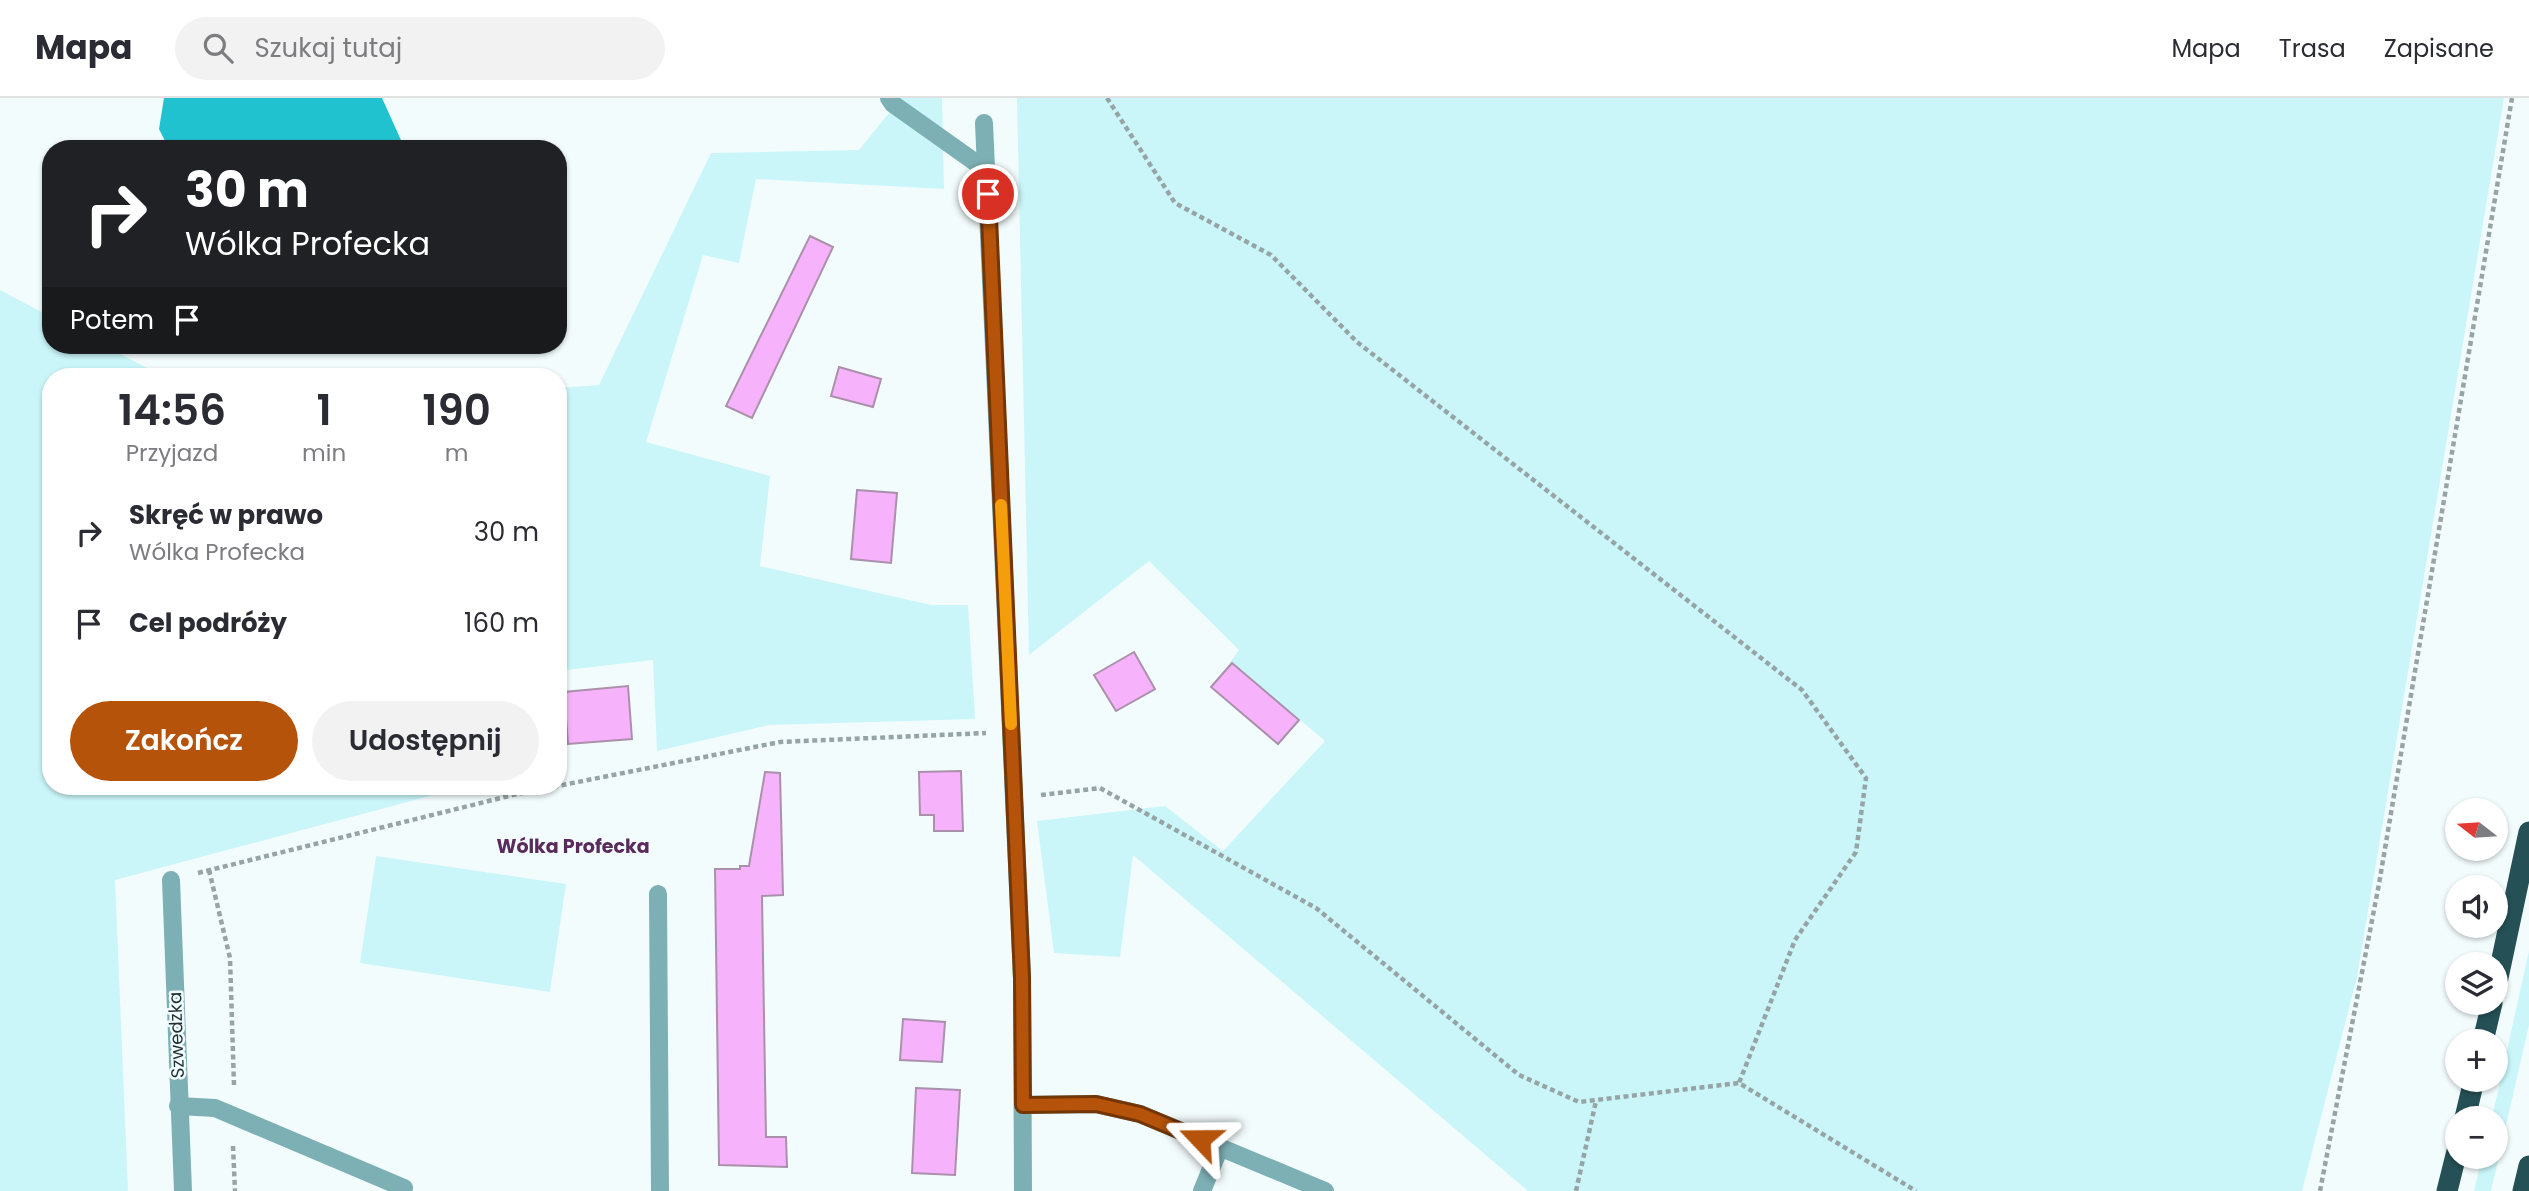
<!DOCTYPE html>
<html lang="pl">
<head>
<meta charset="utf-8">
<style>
  body { margin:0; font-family:Poppins,sans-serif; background:#f2f2f3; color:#2b2b33; height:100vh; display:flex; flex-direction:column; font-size:26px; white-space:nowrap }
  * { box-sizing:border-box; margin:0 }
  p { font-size:23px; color:#7c7c81 }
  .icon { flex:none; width:38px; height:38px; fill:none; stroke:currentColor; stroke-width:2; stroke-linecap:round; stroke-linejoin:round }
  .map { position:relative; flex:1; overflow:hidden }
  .drawer { position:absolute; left:42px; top:270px; width:525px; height:427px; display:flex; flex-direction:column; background:#fff; border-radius:28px; box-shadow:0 2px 5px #0004 }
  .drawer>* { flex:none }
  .guide { position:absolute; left:42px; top:42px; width:525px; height:214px; border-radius:28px; box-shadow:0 2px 5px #0004; background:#202124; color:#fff; overflow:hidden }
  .needle { width:46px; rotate:287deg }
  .controls { position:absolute; left:2445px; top:700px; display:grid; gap:14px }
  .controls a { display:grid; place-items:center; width:63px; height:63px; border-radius:50%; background:#fff; box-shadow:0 2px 5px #0004; font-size:35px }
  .pin { position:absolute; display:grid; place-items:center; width:60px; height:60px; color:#fff; margin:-30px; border:4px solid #fff; border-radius:50%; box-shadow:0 2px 7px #0007 }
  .me { position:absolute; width:77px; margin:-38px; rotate:293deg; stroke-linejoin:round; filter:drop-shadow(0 0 5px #0008) }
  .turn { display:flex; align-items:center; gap:24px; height:147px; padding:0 28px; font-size:32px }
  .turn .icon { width:91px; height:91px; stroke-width:2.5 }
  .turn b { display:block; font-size:49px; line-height:60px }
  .then { display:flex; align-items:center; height:66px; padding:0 28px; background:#0003; gap:14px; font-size:26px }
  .eta { display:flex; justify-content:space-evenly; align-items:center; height:119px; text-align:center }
  .eta b { font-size:42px; font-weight:600; line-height:49px }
  .button { display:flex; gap:14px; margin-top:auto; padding:14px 28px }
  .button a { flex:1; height:80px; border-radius:42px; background:#b45309; color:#fff; font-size:28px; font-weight:600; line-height:80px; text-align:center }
  .button a+a { background:#f2f2f3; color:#2b2b33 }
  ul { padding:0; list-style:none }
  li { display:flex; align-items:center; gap:21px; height:91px; padding:0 28px }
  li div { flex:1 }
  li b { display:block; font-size:26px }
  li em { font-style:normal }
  header { display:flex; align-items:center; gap:42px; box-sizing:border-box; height:98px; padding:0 35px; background:#fff; border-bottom:2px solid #e1e1e2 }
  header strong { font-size:33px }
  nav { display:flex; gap:38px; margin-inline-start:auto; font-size:24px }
  .search { width:490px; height:63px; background:#f2f2f3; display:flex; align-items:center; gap:18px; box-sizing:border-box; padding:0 24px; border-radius:38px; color:#7c7c81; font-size:26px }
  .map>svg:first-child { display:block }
  .green { fill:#caf6fa }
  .water { fill:#21c2cf }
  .building { fill:#f6b3fb; stroke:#aa90ab; stroke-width:2 }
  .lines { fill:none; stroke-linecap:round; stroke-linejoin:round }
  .path { stroke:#97a4a6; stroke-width:4.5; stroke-dasharray:5 3.5; stroke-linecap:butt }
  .minor { stroke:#7db0b5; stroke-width:18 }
  .highway { stroke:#255055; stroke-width:21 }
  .route-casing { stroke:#753606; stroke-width:18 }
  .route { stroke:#b45309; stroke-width:12 }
  .slow { stroke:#f59e0b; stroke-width:12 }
  .labels { text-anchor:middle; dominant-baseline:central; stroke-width:5; stroke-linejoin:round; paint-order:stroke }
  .street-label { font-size:18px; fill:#1e3032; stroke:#f3fcfd }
  .neighbourhood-label { font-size:19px; font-weight:bold; fill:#592b5d; stroke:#f3fcfd }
</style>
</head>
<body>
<header>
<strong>Mapa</strong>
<div class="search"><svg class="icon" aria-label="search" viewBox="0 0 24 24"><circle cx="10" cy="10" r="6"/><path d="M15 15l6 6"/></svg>Szukaj tutaj</div>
<nav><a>Mapa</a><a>Trasa</a><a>Zapisane</a></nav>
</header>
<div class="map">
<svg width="2529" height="1093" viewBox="0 0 2529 1093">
  <rect width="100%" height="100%" fill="#f3fcfd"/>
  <g class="green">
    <path d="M901 0H942L944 91 756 81 739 165 703 157 646 344 770 378 760 468 931 507H968L975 621 769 627 657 653 653 562 558 573V290L599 287 711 55 859 52Z"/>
    <path d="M1017 0H2504L2357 879 2302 1093H1528L1133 757 1120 859 1054 855 1037 723 1165 708 1223 753 1325 643 1231 563 1239 552 1149 463 1029 557Z"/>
    <path d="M0 192 51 219V247H103L163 278H51V688H467L115 782 128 1093H0Z"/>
    <path d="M376 758 566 786 550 894 360 865Z"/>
    <path d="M2529 853V927L2491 1093H2474L2482 1059H2496V1020H2492Z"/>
  </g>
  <path class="water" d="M164 0H382L405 51H169L159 31Z"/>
  <g class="building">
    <path d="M810 138 833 149 752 320 726 308Z"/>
    <path d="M839 269 881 281 873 309 831 298Z"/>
    <path d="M857 392 897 395 891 465 851 461Z"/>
    <path d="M1134 554 1155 591 1116 613 1094 577Z"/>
    <path d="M1232 565 1299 622 1278 646 1211 589Z"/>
    <path d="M628 588 632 641 568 646 564 594Z"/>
    <path d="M961 673 963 733H934V717H920L919 674Z"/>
    <path d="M765 674 780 675 783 797 762 798 766 1039H786L787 1069 719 1067 715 771H740V768H749Z"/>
    <path d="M903 921 945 924 942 964 900 962Z"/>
    <path d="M916 990 960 992 955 1077 912 1075Z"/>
  </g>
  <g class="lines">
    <g class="path">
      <path d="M1107 0 1175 105 1271 157 1357 244 1802 592 1866 680 1856 754 1795 842 1739 985"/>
      <path d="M1041 697 1100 690 1316 810 1519 977 1579 1004 1739 985 1916 1093"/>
      <path d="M209 772 230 860 234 987"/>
      <path d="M198 775 517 696 780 644 986 635"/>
      <path d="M233 1048 235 1093"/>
      <path d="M1576 1093 1596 1003"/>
      <path d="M2320 1093 2379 786 2512 0"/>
    </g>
    <g class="minor">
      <path d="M889 0 893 6 986 72"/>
      <path d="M984 25 1022 880 1023 1093"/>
      <path d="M171 782 183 1093"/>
      <path d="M658 796 660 1093"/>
      <path d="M1023 1007 1096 1006 1140 1016 1325 1093"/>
      <path d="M178 1008 215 1010 404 1090 403 1093"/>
      <path d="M1202 1093 1220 1049"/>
    </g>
    <g class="highway">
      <path d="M2496 889 2529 734"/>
      <path d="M2483 943 2492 905"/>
      <path d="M2465 1020 2474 982"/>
      <path d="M2447 1093 2457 1053"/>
      <path d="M2523 1093 2529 1068"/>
    </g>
  </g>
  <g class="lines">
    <defs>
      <path id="route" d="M988 96 1022 880 1023 1007 1096 1006 1140 1016 1200 1041"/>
    </defs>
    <use href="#route" class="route-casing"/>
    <use href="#route" class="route"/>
    <path class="slow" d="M1001 407 1011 626"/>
  </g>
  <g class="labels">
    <g class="street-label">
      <text transform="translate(176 937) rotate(-92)">Szwedzka</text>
    </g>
    <g class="neighbourhood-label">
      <text x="573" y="748">Wólka Profecka</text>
    </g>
  </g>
</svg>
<div class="controls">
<a><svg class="needle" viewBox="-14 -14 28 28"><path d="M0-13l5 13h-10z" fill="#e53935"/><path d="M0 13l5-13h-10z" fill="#7c7c81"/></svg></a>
<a><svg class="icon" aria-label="sound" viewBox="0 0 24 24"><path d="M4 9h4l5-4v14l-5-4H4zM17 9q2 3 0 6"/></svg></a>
<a><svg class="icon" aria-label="layers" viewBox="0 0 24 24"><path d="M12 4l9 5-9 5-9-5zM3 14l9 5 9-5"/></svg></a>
<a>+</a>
<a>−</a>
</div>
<div class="pin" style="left:988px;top:96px;background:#d93025"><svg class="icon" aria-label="arrive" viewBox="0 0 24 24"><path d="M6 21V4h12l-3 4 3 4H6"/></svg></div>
<svg class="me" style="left:1200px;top:1041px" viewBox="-20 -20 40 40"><path d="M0-17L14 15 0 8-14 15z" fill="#b45309" stroke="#fff" stroke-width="4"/></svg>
<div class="guide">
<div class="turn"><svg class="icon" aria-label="right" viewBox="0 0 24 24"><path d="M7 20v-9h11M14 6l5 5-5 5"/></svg><div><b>30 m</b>Wólka Profecka</div></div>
<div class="then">Potem<svg class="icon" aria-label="arrive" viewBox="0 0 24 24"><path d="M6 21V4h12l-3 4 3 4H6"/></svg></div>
</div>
<section class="drawer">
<div class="eta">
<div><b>14:56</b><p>Przyjazd</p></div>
<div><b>1</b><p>min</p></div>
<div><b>190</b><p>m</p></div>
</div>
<ul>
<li><svg class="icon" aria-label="right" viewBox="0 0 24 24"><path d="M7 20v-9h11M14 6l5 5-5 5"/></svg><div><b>Skręć w prawo</b><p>Wólka Profecka</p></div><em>30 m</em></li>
<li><svg class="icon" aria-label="arrive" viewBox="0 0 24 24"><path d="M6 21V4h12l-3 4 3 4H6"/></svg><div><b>Cel podróży</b></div><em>160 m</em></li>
</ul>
<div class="button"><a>Zakończ</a><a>Udostępnij</a></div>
</section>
</div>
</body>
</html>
